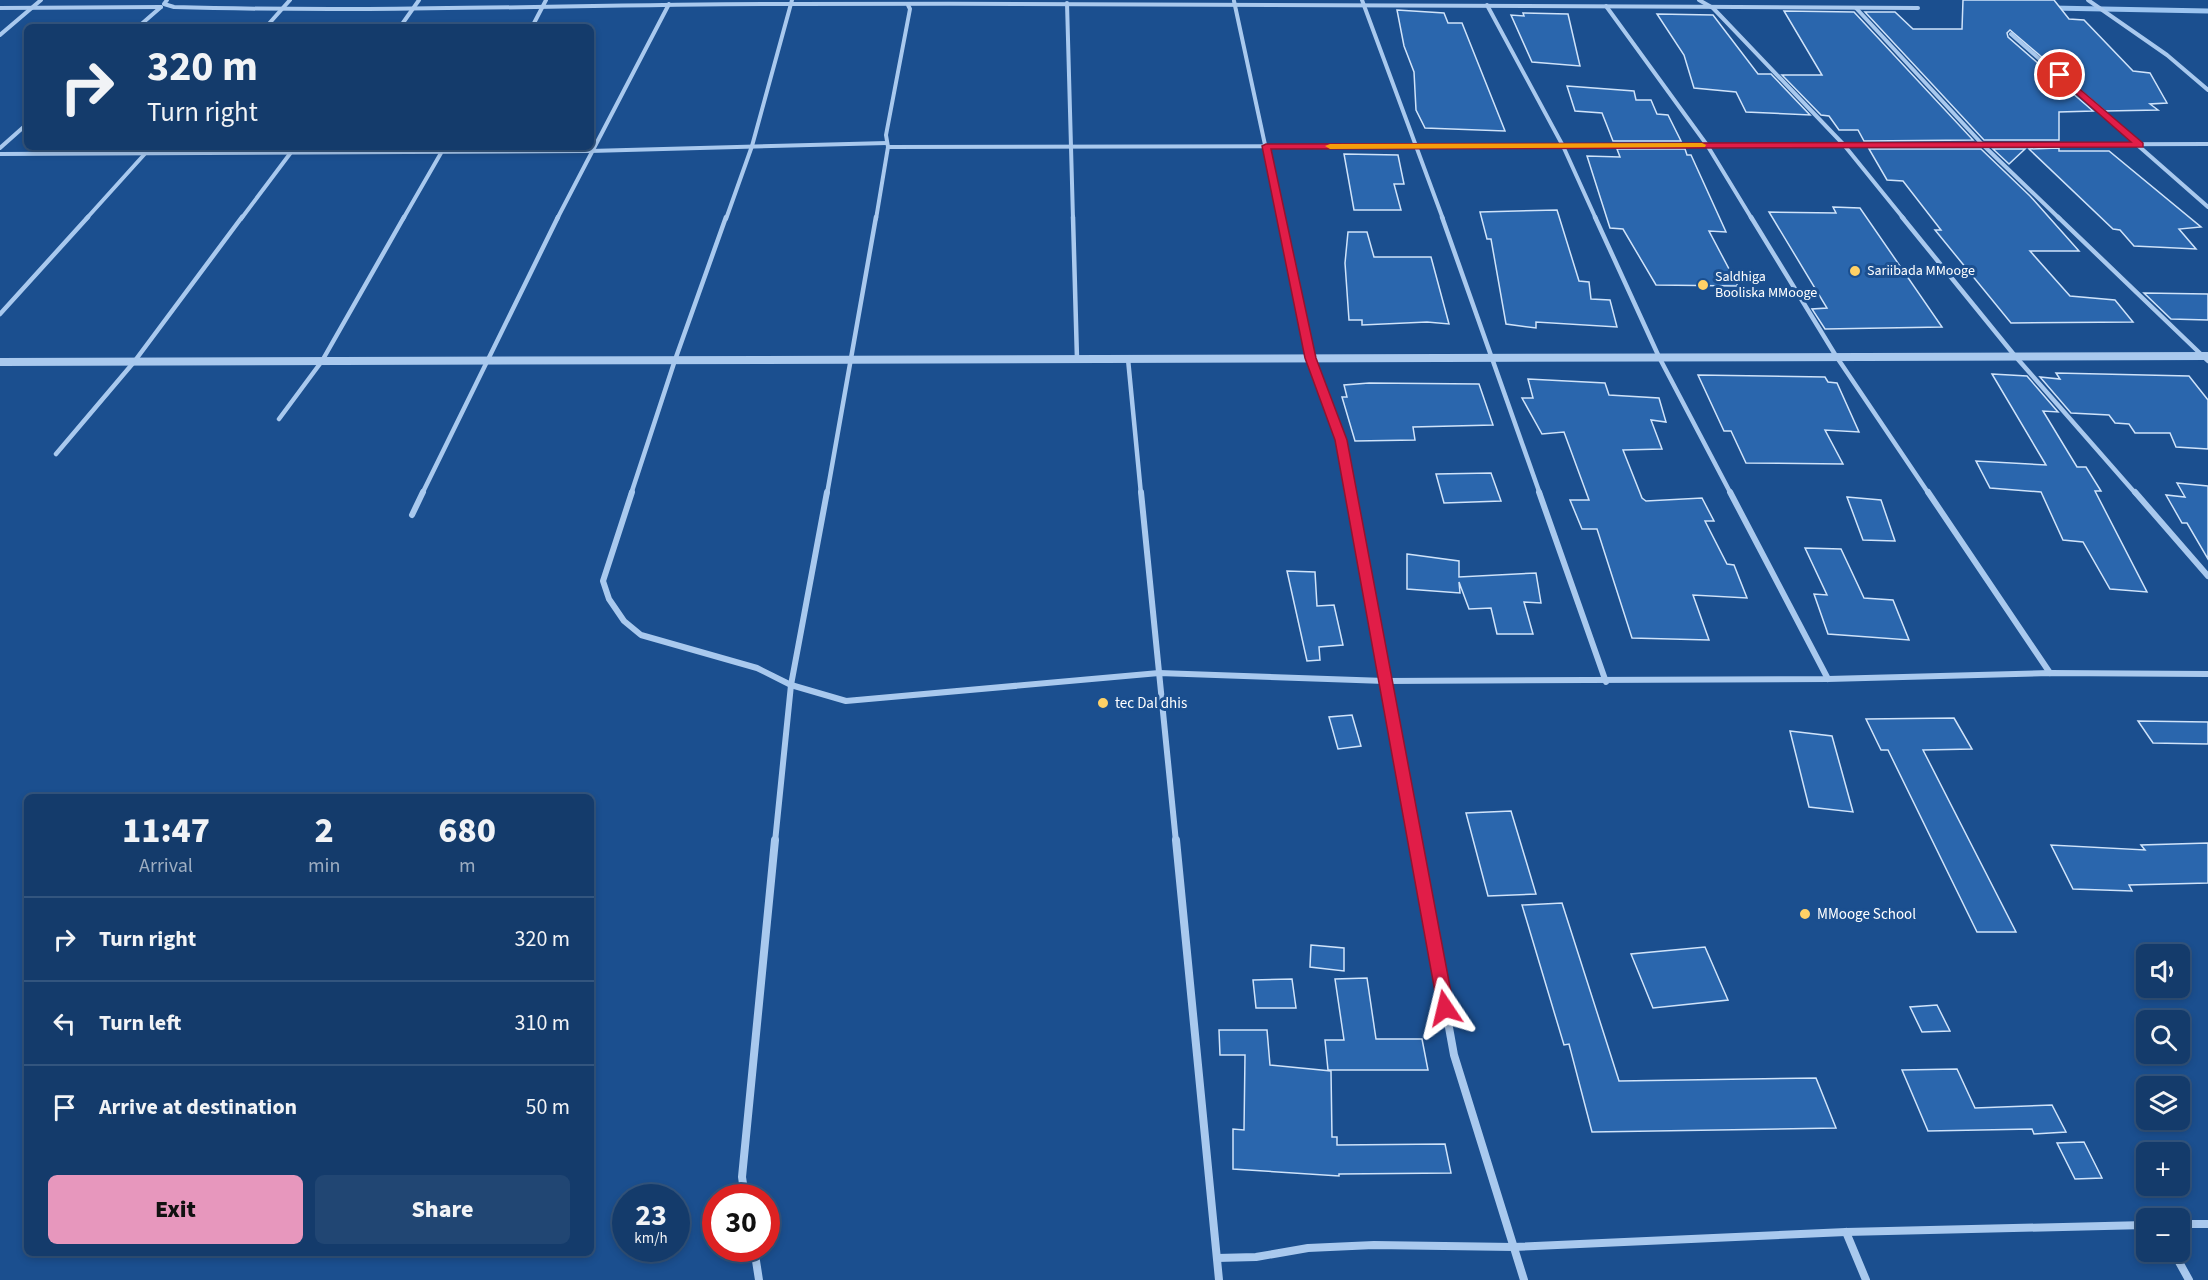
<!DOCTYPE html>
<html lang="en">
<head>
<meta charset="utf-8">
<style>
  body { margin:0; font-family:"Source Sans 3",sans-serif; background:#214673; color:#f1f3f6; height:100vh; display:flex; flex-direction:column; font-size:22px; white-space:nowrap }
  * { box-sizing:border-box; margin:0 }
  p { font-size:20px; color:#9dadc1 }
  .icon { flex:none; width:33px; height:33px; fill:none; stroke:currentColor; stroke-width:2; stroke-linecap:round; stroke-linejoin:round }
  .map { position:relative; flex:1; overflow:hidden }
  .sheet { position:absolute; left:24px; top:794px; width:570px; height:462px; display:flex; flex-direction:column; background:#143b6b; border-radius:9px; box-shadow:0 3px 9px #0003,0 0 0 2px #33557e }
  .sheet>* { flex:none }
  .top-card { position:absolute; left:24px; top:24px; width:570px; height:126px; border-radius:9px; box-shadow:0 3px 9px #0003,0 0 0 2px #33557e; background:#143b6b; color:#f1f3f6; overflow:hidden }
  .controls { position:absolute; left:2136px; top:944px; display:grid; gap:12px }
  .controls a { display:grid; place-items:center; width:54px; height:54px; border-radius:9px; background:#143b6b; box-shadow:0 3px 9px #0003,0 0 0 2px #33557e; font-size:30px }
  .speed { position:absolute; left:612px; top:1184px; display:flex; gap:12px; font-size:30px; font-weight:700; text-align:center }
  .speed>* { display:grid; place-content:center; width:78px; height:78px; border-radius:50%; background:#143b6b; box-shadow:0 3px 9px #0003,0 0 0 2px #33557e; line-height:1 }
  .speed small { font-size:15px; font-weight:400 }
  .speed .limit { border:9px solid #d22; background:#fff; color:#111 }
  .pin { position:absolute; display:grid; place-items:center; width:51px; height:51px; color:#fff; margin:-26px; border:3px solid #fff; border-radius:50%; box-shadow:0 2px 6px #0007 }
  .me { position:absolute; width:66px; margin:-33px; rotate:350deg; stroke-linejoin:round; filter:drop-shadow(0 0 4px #0008) }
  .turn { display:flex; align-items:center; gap:21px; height:126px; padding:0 24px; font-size:27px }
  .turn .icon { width:78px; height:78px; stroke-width:2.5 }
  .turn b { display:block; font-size:42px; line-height:51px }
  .eta { display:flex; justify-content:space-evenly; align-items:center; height:102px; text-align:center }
  .eta b { font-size:36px; font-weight:800; line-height:42px }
  .primary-button { display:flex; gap:12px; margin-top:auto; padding:12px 24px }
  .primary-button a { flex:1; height:69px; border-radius:9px; background:#e797bd; color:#111; font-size:24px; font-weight:800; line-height:69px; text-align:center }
  .primary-button a+a { background:#214673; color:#f1f3f6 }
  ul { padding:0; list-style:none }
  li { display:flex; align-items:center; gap:18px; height:84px; padding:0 24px; border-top:2px solid #33557e }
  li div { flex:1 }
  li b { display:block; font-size:22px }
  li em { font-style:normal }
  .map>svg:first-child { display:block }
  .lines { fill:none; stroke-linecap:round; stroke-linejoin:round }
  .stream { stroke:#9cc4f0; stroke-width:5 }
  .building { fill:#2a66ad; stroke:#cfe3fa; stroke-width:1.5 }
  .minor-far3 { stroke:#a9c9ee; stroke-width:4 }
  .minor-far2 { stroke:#a9c9ee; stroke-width:4.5 }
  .minor-far1 { stroke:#a9c9ee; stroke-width:6 }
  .minor { stroke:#a9c9ee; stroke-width:8 }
  .tertiary { stroke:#a9c9ee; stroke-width:8 }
  .route { fill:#e11d48; stroke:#92132f; stroke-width:1.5 }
  .slow { fill:#f59e0b }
  .poi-dot { fill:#ffd166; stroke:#1b4f8f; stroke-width:2 }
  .labels { text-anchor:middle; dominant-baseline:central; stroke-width:6; stroke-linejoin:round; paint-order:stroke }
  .far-poi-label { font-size:14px; fill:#fff; stroke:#1b4f8f; text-anchor:start }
  .poi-label { font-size:15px; fill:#fff; stroke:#1b4f8f; text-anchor:start }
</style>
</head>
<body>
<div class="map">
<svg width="2208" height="1280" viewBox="0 0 2208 1280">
  <rect width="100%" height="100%" fill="#1b4f8f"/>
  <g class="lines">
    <path class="stream" d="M2051 8 2208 11"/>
  </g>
  <g class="building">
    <path d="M1963 0H2054L2069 19 2084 20 2133 71 2150 73 2167 103 2150 104 2158 110 2105 111 2010 30 2007 33 2008 37 2093 111 2059 112V140H1984L1865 12H1895L1913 29H1962Z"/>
    <path d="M1397 10 1444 13 1448 23H1462L1505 131 1425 128 1416 110 1414 72 1404 46Z"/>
    <path d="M1784 11 1854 12 1973 140 1864 141 1858 130H1839L1829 116 1821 115 1782 75H1822Z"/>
    <path d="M1523 13 1568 14 1580 66 1532 62 1511 15 1524 16Z"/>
    <path d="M1657 14 1713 15 1758 74H1771L1810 115 1746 112 1736 92 1694 88 1684 55Z"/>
    <path d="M1567 86 1634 91 1636 100H1651L1657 114 1668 115 1681 141H1613L1602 113 1575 111Z"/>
    <path d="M2059 148V151H2109L2201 227 2179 229 2196 249 2134 246 2120 230 2113 229 2029 149Z"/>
    <path d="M1617 149H1685L1687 155H1691L1726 232 1709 231 1738 286 1656 285 1623 229 1610 228 1587 156 1620 157Z"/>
    <path d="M1869 149H1981L2030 196 2079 251H2030L2070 296 2115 300 2133 322 2011 323 1935 230H1941L1903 181 1887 180Z"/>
    <path d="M1993 149H2025L2009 164Z"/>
    <path d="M1344 154 1398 155 1404 184H1394L1401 210H1354Z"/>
    <path d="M1833 207 1860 208 1942 327 1825 329 1812 309 1827 308 1769 212 1836 213Z"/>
    <path d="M1557 210 1579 281 1589 282 1591 299 1610 300 1617 327 1536 322V328L1506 324 1491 239H1487L1480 212Z"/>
    <path d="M1348 232H1367L1374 257H1431L1449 324 1427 322 1362 325V320H1349L1345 263Z"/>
    <path d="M2144 293 2208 294V320L2171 319Z"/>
    <path d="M2056 373 2189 376 2208 400V449L2176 447 2170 433H2135L2129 424 2115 423 2109 415 2071 413 2040 377 2060 379Z"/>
    <path d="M1992 374 2027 376 2058 412 2043 411 2077 467H2086L2101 491H2095L2147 592 2110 589 2083 542 2063 540 2041 492 1990 488 1976 461 2046 465Z"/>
    <path d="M1698 375 1825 377 1828 382 1837 383 1859 432 1825 430 1843 464 1746 463 1731 431H1724Z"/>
    <path d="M1528 379 1605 383 1609 395 1659 398 1666 422 1651 420 1662 449 1623 450 1642 498 1646 501 1702 498 1714 521H1705L1727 564 1734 565 1747 598 1693 595 1709 640 1632 638 1597 529H1582L1570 500H1589L1564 432 1542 434 1522 398H1533Z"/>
    <path d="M1369 383 1479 384 1493 425 1413 427 1415 440 1355 441 1342 397H1347L1344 385Z"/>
    <path d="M1491 473 1501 501 1444 503 1436 474Z"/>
    <path d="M2177 483 2208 486V559L2187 523H2182L2166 495 2185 497Z"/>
    <path d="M1847 497 1881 500 1895 541 1863 540Z"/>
    <path d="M1805 548 1841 549 1864 598 1893 600 1909 640 1828 634 1814 594 1827 595Z"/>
    <path d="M1407 554 1459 561V577L1536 573 1541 603 1524 602 1533 634H1497L1491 608 1469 609 1459 582 1460 593 1407 589Z"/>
    <path d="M1287 571 1315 572 1317 606 1334 605 1343 645 1319 647 1320 660 1307 661Z"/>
    <path d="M1352 715 1361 746 1338 749 1329 717Z"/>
    <path d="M1954 718 1972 749 1923 750 2016 932H1977L1888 750H1881L1866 719Z"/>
    <path d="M2138 721 2208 722V744L2153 743Z"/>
    <path d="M1790 731 1832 736 1853 812 1809 807Z"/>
    <path d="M1511 811 1536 894 1488 896 1466 813Z"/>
    <path d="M2208 843V883L2129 885 2132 891 2073 889 2051 845 2145 850 2141 845Z"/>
    <path d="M1562 903 1619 1081 1816 1078 1836 1128 1592 1132 1569 1044 1564 1045 1522 905Z"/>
    <path d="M1311 945 1344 948V971L1310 967Z"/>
    <path d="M1705 947 1728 1000 1653 1008 1631 954Z"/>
    <path d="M1367 978 1376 1039H1422L1428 1070H1328L1325 1040H1344L1335 979Z"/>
    <path d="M1292 979 1296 1008H1256L1253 980Z"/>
    <path d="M1937 1005 1950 1031 1922 1032 1910 1007Z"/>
    <path d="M1219 1030H1267L1270 1065 1331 1071 1332 1137H1337V1145L1445 1144 1451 1173 1339 1174V1176L1233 1169V1129L1244 1130 1245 1055H1220Z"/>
    <path d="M1957 1069 1975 1108 2052 1105 2066 1132 2034 1134 2032 1129 1928 1131 1902 1070Z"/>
    <path d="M2084 1142 2102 1178 2075 1179 2057 1143Z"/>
  </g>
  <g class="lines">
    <g class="minor-far3">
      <path d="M167 0 164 4 174 7C381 13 589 4 796 4 1170 3 1544 6 1918 8"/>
      <path d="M1362 0 1443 219"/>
      <path d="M1699 0 1713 8 1844 145 1904 219"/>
      <path d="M2088 0 2167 55 2208 90"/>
      <path d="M1234 1 1281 219"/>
      <path d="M1067 3 1073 219"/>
      <path d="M1487 5 1563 146 1596 219"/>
      <path d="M1606 6 1707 145 1752 219"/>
      <path d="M0 8 161 7"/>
      <path d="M1856 8 1983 145 2060 219"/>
      <path d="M138 27 161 7"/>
      <path d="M266 27 290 0"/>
      <path d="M400 27 419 0"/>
      <path d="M532 27 546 0"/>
      <path d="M2011 34 2208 207"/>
      <path d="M0 35 41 0"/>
      <path d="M888 147 2208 144"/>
      <path d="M0 148 27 124"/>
      <path d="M0 154 590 151 887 143"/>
      <path d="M86 219 151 147"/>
      <path d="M241 219 292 151"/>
      <path d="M403 219 441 153"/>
      <path d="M557 219 669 4"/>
      <path d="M726 219 752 146 792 0"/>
      <path d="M876 219 888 147 886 135 910 9 908 5"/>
    </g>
    <g class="minor-far2">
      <path d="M1073 217 1077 359"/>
      <path d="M1281 217 1311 358 1341 440 1351 494"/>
      <path d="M1442 217 1540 494"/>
      <path d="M1595 217 1659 357 1731 494"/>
      <path d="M1751 217 1836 356 1929 494"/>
      <path d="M1902 217 2015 356 2136 494"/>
      <path d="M2058 217 2208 361"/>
      <path d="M0 314 88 217"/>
      <path d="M1128 359 1141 494"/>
      <path d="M279 419 322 361 404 217"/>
      <path d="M56 454 134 362 242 217"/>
      <path d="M422 494 558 217"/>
      <path d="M631 494 675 360 726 217"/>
      <path d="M827 494 876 217"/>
    </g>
    <g class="minor-far1">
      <path d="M632 492 603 581 609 599 624 621 641 635 757 668 791 685 846 701 1159 673 1385 681 1828 679 2050 673 2208 674"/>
      <path d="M1141 492 1176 842"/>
      <path d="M1351 492 1415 842"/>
      <path d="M1539 492 1606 682"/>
      <path d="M1730 492 1828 679"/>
      <path d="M1928 492 2050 673"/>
      <path d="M2135 492 2208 576"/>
      <path d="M412 515 423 492"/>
      <path d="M775 842 791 685 827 492"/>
    </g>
    <g class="minor">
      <path d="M1176 840 1219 1280"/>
      <path d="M1415 840 1454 1055 1524 1280"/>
      <path d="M745 1197 742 1177 775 840"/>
      <path d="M2180 1224H2208"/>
      <path d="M1846 1232 1866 1280"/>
      <path d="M754 1248 759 1280"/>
      <path d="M2173 1251 2189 1280"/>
      <path d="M1217 1258 1256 1257 1308 1248 1374 1245 1514 1247 1846 1232 2146 1225"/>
    </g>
    <path class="tertiary" d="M0 362 2208 356"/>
  </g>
  <path class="route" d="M2057 74H2062L2143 143V147L1271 149 1316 358 1347 440 1454 1008 1451 1014 1445 1016 1439 1014 1335 440 1305 358 1262 146 1266 144 2131 142 2057 77Z"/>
  <path class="slow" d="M1702 143 1706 145 1705 147 1330 149 1325 146 1330 144Z"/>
  <g class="poi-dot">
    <circle cx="1855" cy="271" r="6"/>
    <circle cx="1703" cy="285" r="6"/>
    <circle cx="1103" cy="703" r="6"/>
    <circle cx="1805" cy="914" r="6"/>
  </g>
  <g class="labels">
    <g class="far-poi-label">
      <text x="1867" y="271">Sariibada MMooge</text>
      <text x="1715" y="277">Saldhiga<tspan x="1715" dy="16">Booliska MMooge</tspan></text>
    </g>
    <g class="poi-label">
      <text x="1115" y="703">tec Dal dhis</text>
      <text x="1817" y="914">MMooge School</text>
    </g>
  </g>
</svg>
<div class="controls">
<a><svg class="icon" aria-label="sound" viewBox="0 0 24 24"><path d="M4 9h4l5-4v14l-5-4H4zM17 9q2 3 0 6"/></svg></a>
<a><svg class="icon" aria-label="search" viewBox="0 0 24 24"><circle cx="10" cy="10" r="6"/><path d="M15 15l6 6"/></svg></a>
<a><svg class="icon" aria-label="layers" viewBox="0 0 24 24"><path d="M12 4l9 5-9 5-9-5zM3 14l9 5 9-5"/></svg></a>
<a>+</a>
<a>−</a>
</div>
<div class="speed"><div>23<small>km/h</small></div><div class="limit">30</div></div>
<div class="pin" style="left:2060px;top:75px;background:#d93025"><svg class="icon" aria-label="arrive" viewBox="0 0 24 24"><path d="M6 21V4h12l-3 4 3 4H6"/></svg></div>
<svg class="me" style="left:1445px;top:1008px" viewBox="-20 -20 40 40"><path d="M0-17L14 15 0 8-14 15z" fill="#e11d48" stroke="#fff" stroke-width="4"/></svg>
<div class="top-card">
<div class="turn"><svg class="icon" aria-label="right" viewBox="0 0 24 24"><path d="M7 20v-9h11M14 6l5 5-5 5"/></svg><div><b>320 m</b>Turn right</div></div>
</div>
<section class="sheet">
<div class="eta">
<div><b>11:47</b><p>Arrival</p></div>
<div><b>2</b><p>min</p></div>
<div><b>680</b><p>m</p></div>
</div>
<ul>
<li><svg class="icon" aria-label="right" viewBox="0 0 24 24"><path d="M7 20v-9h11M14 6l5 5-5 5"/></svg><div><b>Turn right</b></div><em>320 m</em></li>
<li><svg class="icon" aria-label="left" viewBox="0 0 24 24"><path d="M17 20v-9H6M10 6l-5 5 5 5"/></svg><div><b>Turn left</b></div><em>310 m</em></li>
<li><svg class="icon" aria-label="arrive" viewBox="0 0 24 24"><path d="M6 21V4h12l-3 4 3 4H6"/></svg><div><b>Arrive at destination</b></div><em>50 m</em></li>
</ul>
<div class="primary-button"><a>Exit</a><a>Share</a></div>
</section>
</div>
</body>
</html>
